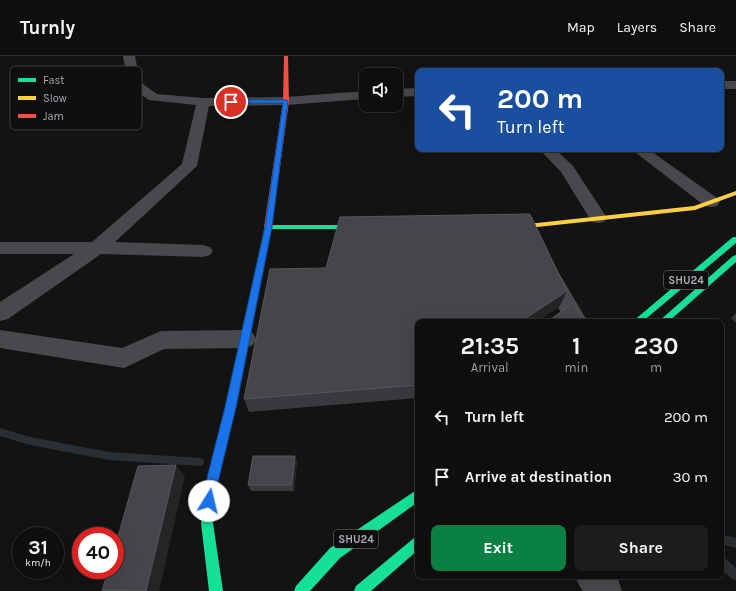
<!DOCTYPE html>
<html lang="en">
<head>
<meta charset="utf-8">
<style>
  body { margin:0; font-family:Karla,sans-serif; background:#1c1c1d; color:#f1f3f6; height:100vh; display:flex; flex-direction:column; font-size:15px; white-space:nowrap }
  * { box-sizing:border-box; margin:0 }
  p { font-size:13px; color:#9b9c9e }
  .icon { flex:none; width:22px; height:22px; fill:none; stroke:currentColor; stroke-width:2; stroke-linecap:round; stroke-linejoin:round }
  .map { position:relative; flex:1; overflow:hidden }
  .drawer { position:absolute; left:415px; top:263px; width:309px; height:260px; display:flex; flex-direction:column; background:#0e0e0f; border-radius:8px; box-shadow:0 4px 16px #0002,0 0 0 1px #2e2e2f }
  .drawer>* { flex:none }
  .hud { position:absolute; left:415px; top:12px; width:309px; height:84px; border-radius:8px; box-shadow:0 4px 16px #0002,0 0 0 1px #2e2e2f; background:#1a4fa0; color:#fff; overflow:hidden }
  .tools { position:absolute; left:359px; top:12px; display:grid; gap:8px }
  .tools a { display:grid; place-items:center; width:44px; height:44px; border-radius:8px; background:#0e0e0f; box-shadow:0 4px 16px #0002,0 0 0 1px #2e2e2f; font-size:20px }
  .speed { position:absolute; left:12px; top:471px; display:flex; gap:8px; font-size:20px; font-weight:700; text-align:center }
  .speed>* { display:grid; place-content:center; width:52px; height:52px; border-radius:50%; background:#0e0e0f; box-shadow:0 4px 16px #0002,0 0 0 1px #2e2e2f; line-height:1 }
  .speed small { font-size:10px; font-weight:400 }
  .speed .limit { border:6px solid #d22; background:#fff; color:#111 }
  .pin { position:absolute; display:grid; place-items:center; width:34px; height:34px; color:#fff; margin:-17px; border:2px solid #fff; border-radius:50%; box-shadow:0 1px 4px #0007 }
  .me { position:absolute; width:44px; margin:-22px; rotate:9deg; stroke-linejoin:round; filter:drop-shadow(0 0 3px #0008) }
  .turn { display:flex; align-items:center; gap:14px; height:84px; padding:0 16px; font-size:18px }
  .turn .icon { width:52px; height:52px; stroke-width:2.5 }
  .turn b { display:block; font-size:28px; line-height:34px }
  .eta { display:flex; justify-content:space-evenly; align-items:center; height:68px; text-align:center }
  .eta b { font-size:24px; font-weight:700; line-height:28px }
  .action { display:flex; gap:8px; margin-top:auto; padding:8px 16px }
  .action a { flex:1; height:46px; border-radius:8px; background:#0b8043; color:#fff; font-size:16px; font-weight:700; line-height:46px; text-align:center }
  .action a+a { background:#1c1c1d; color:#f1f3f6 }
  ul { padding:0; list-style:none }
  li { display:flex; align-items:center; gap:12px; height:60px; padding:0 16px }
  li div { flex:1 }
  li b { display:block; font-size:15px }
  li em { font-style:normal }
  header { display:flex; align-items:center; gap:24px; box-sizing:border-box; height:56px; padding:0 20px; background:#0e0e0f; border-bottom:1px solid #2e2e2f }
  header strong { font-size:19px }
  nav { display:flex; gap:22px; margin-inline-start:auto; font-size:14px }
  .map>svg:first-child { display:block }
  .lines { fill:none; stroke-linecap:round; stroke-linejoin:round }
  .stream { fill:#292f33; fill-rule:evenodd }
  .street { fill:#48494c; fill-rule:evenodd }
  .fast { fill:#16e098; fill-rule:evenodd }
  .slow { fill:#ffcf43; fill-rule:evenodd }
  .jam { fill:#f24e42; fill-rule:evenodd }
  .wall { fill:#393a3d }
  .shaded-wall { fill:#252527 }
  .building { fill:#45464a; stroke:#54565a }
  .route { fill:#1a73e8; stroke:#114b97 }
  .labels { text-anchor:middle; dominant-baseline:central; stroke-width:4; stroke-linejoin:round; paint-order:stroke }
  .shield { fill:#0e0e0f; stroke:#787c82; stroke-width:1 }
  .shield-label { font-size:11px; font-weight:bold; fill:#a6abb3 }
  .key { fill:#0e0e0f; stroke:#3c3d40; stroke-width:1 }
  .key-label { font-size:11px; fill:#a6abb3 }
</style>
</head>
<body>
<header>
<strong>Turnly</strong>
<nav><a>Map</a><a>Layers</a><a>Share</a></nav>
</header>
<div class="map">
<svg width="736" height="535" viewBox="0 0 736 535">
  <rect width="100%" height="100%" fill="#131314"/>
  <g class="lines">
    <g class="stream">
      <path d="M0 372 30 381 109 396 200 402 203 403 204 406 203 409 200 410 109 404 30 389 0 380Z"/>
      <path d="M721 478 736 482V492L721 488Z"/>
      <path d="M721 501 725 502 736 512V524L732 523 721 513Z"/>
    </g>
    <g class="street">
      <path d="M123 0H135L140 26 157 38 203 42 286 41 366 35V43L286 49 209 50 197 110 115 186 203 189 210 191 213 195 210 199 203 201 101 198 8 263 0 265V246L74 198H0V186H92L182 108 196 49 149 44 130 31 128 28Z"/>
      <rect x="721" y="25" width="15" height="8"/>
      <path d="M418 32V40L396 41V33Z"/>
      <path d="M539 93H555L573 110 607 162 604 166 598 167 592 166 561 116Z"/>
      <path d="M631 93H648L717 142 720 146 717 150 711 151 705 150Z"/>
      <path d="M549 210 556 212 588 266H566L539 217 542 212Z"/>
      <path d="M0 274 122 292 161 275 245 274 253 277 256 283 253 289 245 292 164 293 124 312 0 292Z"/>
      <path d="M575 520H614L618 523 622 535H583L580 531Z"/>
    </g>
    <g class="fast">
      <path d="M265 169H367L371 171 367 173H271L236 351 216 434 213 467 223 535H209L201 467 204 434 226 351Z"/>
      <path d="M733 181H736V187L642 266H632Z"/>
      <path d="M736 199V206L668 266H658L733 200Z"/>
      <path d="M418 433V446L340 502 310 535H294L296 530 330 492Z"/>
      <path d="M418 480V494L371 535H354L356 530 414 482Z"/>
    </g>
    <path class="slow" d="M736 135V139L695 154 528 172H506L502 170 506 168H528L694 150Z"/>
    <path class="jam" d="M284 0H288L289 45 272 171 268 173 264 171 283 45Z"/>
  </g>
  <g class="wall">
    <path d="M530 158 567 235 560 250 536 266H418V342L249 356 244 343 270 213 326 212 340 161Z"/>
    <path d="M736 257V267L731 262Z"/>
    <path d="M295 400 297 406 294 435H251L248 429Z"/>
  </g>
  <g class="shaded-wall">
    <path d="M567 235 560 250 536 266H520Z"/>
    <path d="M295 400 297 406 294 435 292 429Z"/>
    <path d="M176 409 185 420 159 535H146Z"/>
  </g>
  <g class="building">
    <path d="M530 158 567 235 520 266H418V329L244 343 270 213 326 212 340 161Z"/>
    <path d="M573 247 583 266H547Z"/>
    <path d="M253 400H295L292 429H248Z"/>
    <path d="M176 409 146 535H102L108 514H115V491L138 410Z"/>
  </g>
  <path class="route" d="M286 44 288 45 272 171 236 351 216 434 214 449 209 451 205 449 203 445 204 434 225 351 265 171 283 47H231L228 46 231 44Z"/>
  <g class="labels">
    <g class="shield">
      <rect x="664" y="215" width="44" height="18" rx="3"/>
      <rect x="334" y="474" width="44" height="18" rx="3"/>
    </g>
    <g class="shield-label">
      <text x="686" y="224">SHU24</text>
      <text x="356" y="483">SHU24</text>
    </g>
  </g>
  <rect x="10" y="10" width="132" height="64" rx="6" class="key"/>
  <rect x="18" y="22" width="18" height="4" fill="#16e098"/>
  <rect x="18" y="40" width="18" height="4" fill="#ffcf43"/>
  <rect x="18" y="58" width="18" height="4" fill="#f24e42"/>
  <g class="key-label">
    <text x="43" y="28">Fast</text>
    <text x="43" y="46">Slow</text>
    <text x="43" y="64">Jam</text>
  </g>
</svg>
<div class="tools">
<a><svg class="icon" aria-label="sound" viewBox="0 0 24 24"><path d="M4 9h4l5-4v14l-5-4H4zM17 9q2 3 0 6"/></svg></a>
</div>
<div class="speed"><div>31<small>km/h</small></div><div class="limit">40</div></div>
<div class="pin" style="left:231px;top:46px;background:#d93025"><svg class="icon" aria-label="arrive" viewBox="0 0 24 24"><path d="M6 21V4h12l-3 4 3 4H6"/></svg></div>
<svg class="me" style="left:209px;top:445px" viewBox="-20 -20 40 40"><circle r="19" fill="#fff"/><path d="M0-13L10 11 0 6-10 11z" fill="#1a73e8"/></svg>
<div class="hud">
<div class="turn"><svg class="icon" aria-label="left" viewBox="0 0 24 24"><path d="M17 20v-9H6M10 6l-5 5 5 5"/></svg><div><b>200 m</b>Turn left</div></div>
</div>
<section class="drawer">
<div class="eta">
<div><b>21:35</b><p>Arrival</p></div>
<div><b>1</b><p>min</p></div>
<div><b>230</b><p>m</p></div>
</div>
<ul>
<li><svg class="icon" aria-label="left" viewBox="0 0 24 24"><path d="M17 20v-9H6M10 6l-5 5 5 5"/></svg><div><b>Turn left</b></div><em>200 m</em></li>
<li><svg class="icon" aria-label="arrive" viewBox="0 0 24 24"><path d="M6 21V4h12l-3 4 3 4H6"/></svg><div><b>Arrive at destination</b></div><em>30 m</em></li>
</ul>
<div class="action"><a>Exit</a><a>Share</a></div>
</section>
</div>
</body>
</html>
